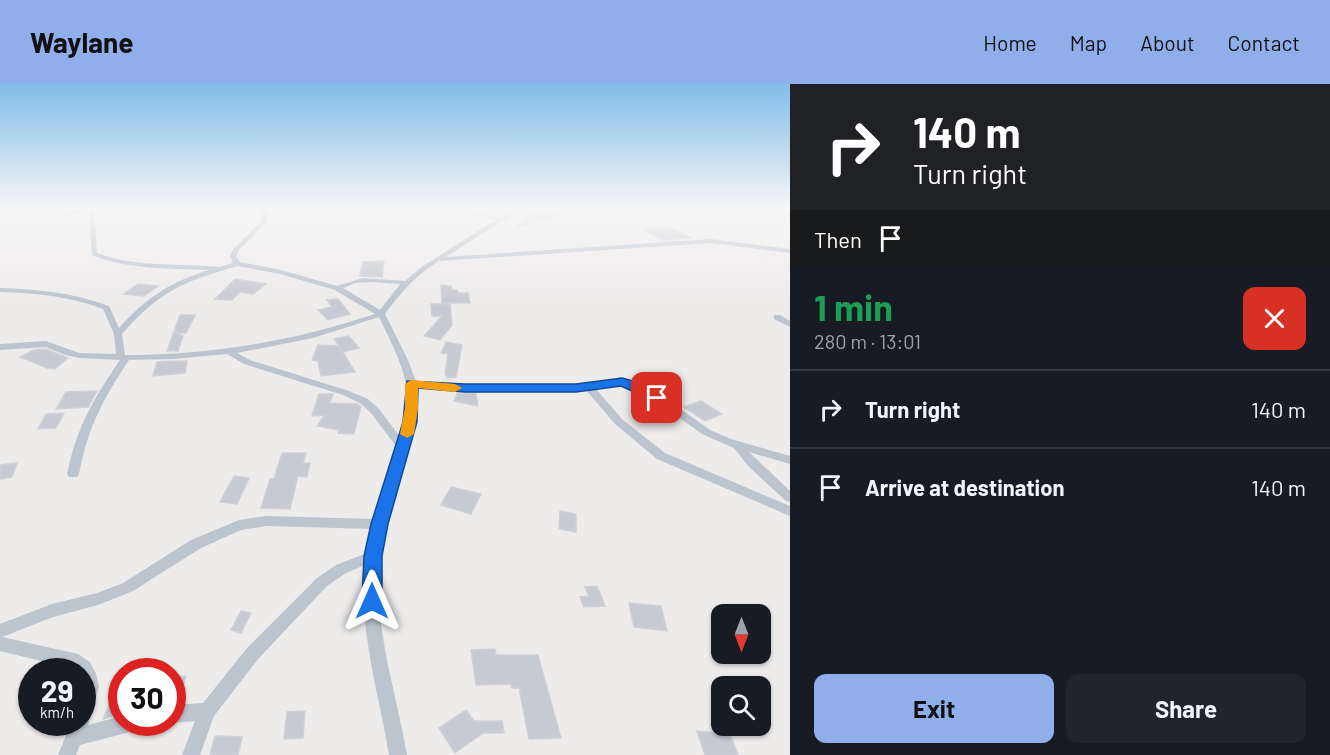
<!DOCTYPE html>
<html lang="en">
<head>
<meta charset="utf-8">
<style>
  body { margin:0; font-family:Barlow,sans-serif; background:#20242c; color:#f1f3f6; height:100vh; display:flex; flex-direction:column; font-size:22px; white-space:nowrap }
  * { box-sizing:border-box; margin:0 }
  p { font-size:20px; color:#9ea1a6 }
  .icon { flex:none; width:33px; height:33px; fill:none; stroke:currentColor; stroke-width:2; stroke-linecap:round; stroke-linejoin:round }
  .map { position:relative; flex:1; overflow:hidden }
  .panel { display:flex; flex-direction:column; background:#171b24; width:540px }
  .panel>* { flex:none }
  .banner { background:#202124; color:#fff; overflow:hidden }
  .needle { width:39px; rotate:180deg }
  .fabs { position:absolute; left:711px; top:520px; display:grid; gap:12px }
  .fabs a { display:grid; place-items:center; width:60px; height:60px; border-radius:12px; background:#171b24; box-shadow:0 2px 4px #0004; font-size:30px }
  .speed { position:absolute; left:18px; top:574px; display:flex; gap:12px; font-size:30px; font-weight:700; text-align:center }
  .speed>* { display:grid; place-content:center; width:78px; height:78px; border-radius:50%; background:#171b24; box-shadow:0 2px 4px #0004; line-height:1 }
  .speed small { font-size:15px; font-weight:400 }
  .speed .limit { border:9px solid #d22; background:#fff; color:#111 }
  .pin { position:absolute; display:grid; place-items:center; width:51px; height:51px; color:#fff; margin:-26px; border-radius:12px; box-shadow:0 3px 9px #0006 }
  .me { position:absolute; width:66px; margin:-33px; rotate:0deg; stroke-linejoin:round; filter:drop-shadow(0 0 4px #0008) }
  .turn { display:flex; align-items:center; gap:21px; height:126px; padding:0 24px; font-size:27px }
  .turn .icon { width:78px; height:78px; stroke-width:2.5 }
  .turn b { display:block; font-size:42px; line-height:51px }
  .then { display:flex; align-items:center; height:57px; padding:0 24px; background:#0003; gap:12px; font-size:22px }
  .round { display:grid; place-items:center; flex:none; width:63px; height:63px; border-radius:12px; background:#20242c }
  .head { display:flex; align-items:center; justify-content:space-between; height:102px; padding:0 24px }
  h1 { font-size:36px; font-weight:700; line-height:45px; color:#1e9e55 }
  .button { display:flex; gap:12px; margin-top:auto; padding:12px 24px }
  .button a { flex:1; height:69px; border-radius:12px; background:#90aeea; color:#111; font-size:24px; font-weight:700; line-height:69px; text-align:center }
  .button a+a { background:#20242c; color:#f1f3f6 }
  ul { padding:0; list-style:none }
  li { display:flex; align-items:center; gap:18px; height:78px; padding:0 24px; border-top:2px solid #363941 }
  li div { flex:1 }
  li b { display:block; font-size:22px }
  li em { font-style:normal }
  header { display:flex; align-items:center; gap:36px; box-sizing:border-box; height:84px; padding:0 30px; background:#90aeea; color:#111 }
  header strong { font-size:28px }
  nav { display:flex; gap:33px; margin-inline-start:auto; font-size:21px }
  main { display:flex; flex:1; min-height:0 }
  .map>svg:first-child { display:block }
  .building { fill:#c8cad1; stroke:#cfd1d7; stroke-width:1.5 }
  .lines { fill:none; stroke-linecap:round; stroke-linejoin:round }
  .street { fill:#bcc4ce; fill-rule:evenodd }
  .route { fill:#1a73e8; stroke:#114b97; stroke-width:1.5 }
  .slow { fill:#f59e0b }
</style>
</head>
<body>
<header>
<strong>Waylane</strong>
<nav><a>Home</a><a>Map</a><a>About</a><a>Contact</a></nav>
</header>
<main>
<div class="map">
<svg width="790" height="671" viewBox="0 0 790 671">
  <rect width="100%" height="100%" fill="#eeebeb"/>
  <g class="building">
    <path d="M532 124 571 125 572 127 517 143Z"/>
    <path d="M667 143 692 154 663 156 644 146Z"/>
    <path d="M384 177 382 193 360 192 363 178Z"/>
    <path d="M235 195 266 200 253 210 240 208 232 216 215 215Z"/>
    <path d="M138 200 158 202 144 212 124 210Z"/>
    <path d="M441 201 451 202 452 206H457L458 209H468L470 219H442Z"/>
    <path d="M338 215 350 230 328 236 318 226 332 223 327 216Z"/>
    <path d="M431 220H450L452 241 440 256 424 252 442 232H432Z"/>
    <path d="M180 231H195L186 249H175L183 252 178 267H167Z"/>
    <path d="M349 252 359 264 343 268 334 255Z"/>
    <path d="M446 258 462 261 456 293 448 294 445 290 448 270 441 269Z"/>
    <path d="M318 261 339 262 355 288 321 292 318 277 312 276Z"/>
    <path d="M46 265 68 274 55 285 47 284 20 273 34 266Z"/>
    <path d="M174 277H187L185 289 153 292 157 278Z"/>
    <path d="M97 307 88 323 56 325 66 308Z"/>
    <path d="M457 309H476L478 322 454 317Z"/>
    <path d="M319 310H333L330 319 358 320 361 323 354 350 338 349 339 346 317 342 325 331 312 332Z"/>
    <path d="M701 317 722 330 705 337 684 323Z"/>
    <path d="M64 329 56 344 38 345 46 330Z"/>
    <path d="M282 369H306L303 379H310L307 393 298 392 290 425 261 424 270 395H274Z"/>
    <path d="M17 379 12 393 0 395V381Z"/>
    <path d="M234 392 249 394 237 420 220 418Z"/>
    <path d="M451 403 481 410 471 430 441 421Z"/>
    <path d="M560 427 576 430V448L559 445Z"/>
    <path d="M597 502 605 522 584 523 580 513 589 512 585 503Z"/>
    <path d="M629 519 661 522 667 547 634 543Z"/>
    <path d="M241 527 251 529 241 549 231 546Z"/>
    <path d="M495 565 496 571H538L561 654 529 655 519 604H512L511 600 476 601 471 566Z"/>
    <path d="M186 592 182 609 172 610V593Z"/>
    <path d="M111 617H122V630L103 635Z"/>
    <path d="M466 626 474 637H502L504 649H483L455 669 439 644Z"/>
    <path d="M305 627 303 654 284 655 287 628Z"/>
    <path d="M697 647 730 650 738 671H705Z"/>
    <path d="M215 652 242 653 238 671H210Z"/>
  </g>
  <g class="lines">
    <g class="street">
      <path d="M0 124H4L1 126Z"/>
      <path d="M53 124H61L67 127 94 124 97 169C136 184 180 179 220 183L233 179 230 172 234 164 261 138 262 124H268L267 138 239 166 236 172 240 178 281 186 337 202 363 194 405 197 423 182 495 136 451 124H461L499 134 519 124H527L502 137 446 173 711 155 790 165V169L711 159 439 177C415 192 402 207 385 230L407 274 416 297 465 301H576L622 295 639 300 661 311 710 346 731 355 790 372V380L749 368 790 407V418L786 417 749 383 734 364 702 350 653 315 633 304 622 301 595 304 623 336 665 369 790 422V432L657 375 615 340 586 306 465 307 417 303C421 330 412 355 404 379 395 410 384 441 380 472 372 539 396 606 407 671H389C379 609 358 545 365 481L346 489 327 502 259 574 214 632 200 671H182L195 637 172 639V621L203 619 247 564 317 494 336 481 367 469 372 445 266 442 241 446 201 464 133 507 98 521 53 533 2 553 78 570 90 578 96 590 99 602 88 641 122 632V639H139L136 645 130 648 80 661 76 671H58L71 639H82V588H77L74 585 0 567V540L52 520 97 509 123 499 191 456 239 436 266 432 375 435 398 365 371 329 360 319 343 311 244 280 227 270 174 275 129 276C103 315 88 343 79 390L77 393H69L67 390C77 343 93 315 120 276L79 274 65 271 46 263 0 266V260L46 257 79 269 116 270 114 250 103 225C69 212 36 209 0 208V204C38 205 73 209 109 222L119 244C147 213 170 198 209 186 170 184 129 186 92 171L89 129 66 131ZM237 182 280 190 335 206 375 230C294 257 211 271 125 271L122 250C161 206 183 198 237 182ZM371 198 400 200 380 226 343 204 355 199ZM379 233C401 279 416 302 401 354L379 325 368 315 349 307 250 276 237 269 313 254Z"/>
      <path d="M774 231H780L790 237V243L774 235Z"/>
    </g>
  </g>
  <linearGradient id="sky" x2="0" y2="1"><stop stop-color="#80bde9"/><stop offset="0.57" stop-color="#f7f6f6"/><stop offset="1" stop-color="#f7f6f6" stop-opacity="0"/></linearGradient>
  <rect width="790" height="218" fill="url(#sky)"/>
  <path class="route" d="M622 294 640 299 663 314 661 316H652L621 302 576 308H465L418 304 417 338 388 440 382 472V517L379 523 372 525 365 523 362 517 364 472 371 440 403 338 407 297 465 300H576Z"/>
  <path class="slow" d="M411 296 455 300 462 304 455 308 418 304V324L414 350 407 354 400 350 405 324V300Z"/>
</svg>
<div class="fabs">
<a><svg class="needle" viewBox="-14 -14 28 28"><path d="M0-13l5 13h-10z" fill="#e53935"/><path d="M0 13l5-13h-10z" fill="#9ea1a6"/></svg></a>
<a><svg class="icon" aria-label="search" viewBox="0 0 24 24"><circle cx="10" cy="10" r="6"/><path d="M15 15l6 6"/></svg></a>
</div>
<div class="speed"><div>29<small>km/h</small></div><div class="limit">30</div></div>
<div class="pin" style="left:657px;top:314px;background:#d93025"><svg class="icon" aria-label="arrive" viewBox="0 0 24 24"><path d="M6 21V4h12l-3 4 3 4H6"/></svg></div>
<svg class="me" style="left:372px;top:517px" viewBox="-20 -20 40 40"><path d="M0-17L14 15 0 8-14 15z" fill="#1a73e8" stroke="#fff" stroke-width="4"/></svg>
</div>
<section class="panel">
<div class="banner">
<div class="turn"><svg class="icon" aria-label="right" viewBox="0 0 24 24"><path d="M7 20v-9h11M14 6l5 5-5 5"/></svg><div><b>140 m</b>Turn right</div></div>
<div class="then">Then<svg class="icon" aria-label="arrive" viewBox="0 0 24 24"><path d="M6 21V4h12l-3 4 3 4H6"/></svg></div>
</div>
<div class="head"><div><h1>1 min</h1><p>280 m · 13:01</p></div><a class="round" style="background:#d93025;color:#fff"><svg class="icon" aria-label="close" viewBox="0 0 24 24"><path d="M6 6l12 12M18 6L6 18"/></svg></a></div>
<ul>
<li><svg class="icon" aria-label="right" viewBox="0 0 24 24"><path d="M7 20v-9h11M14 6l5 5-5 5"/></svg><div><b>Turn right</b></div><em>140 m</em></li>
<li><svg class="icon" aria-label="arrive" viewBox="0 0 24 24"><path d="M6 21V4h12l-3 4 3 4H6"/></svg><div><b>Arrive at destination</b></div><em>140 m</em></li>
</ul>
<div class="button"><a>Exit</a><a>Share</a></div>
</section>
</main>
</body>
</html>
